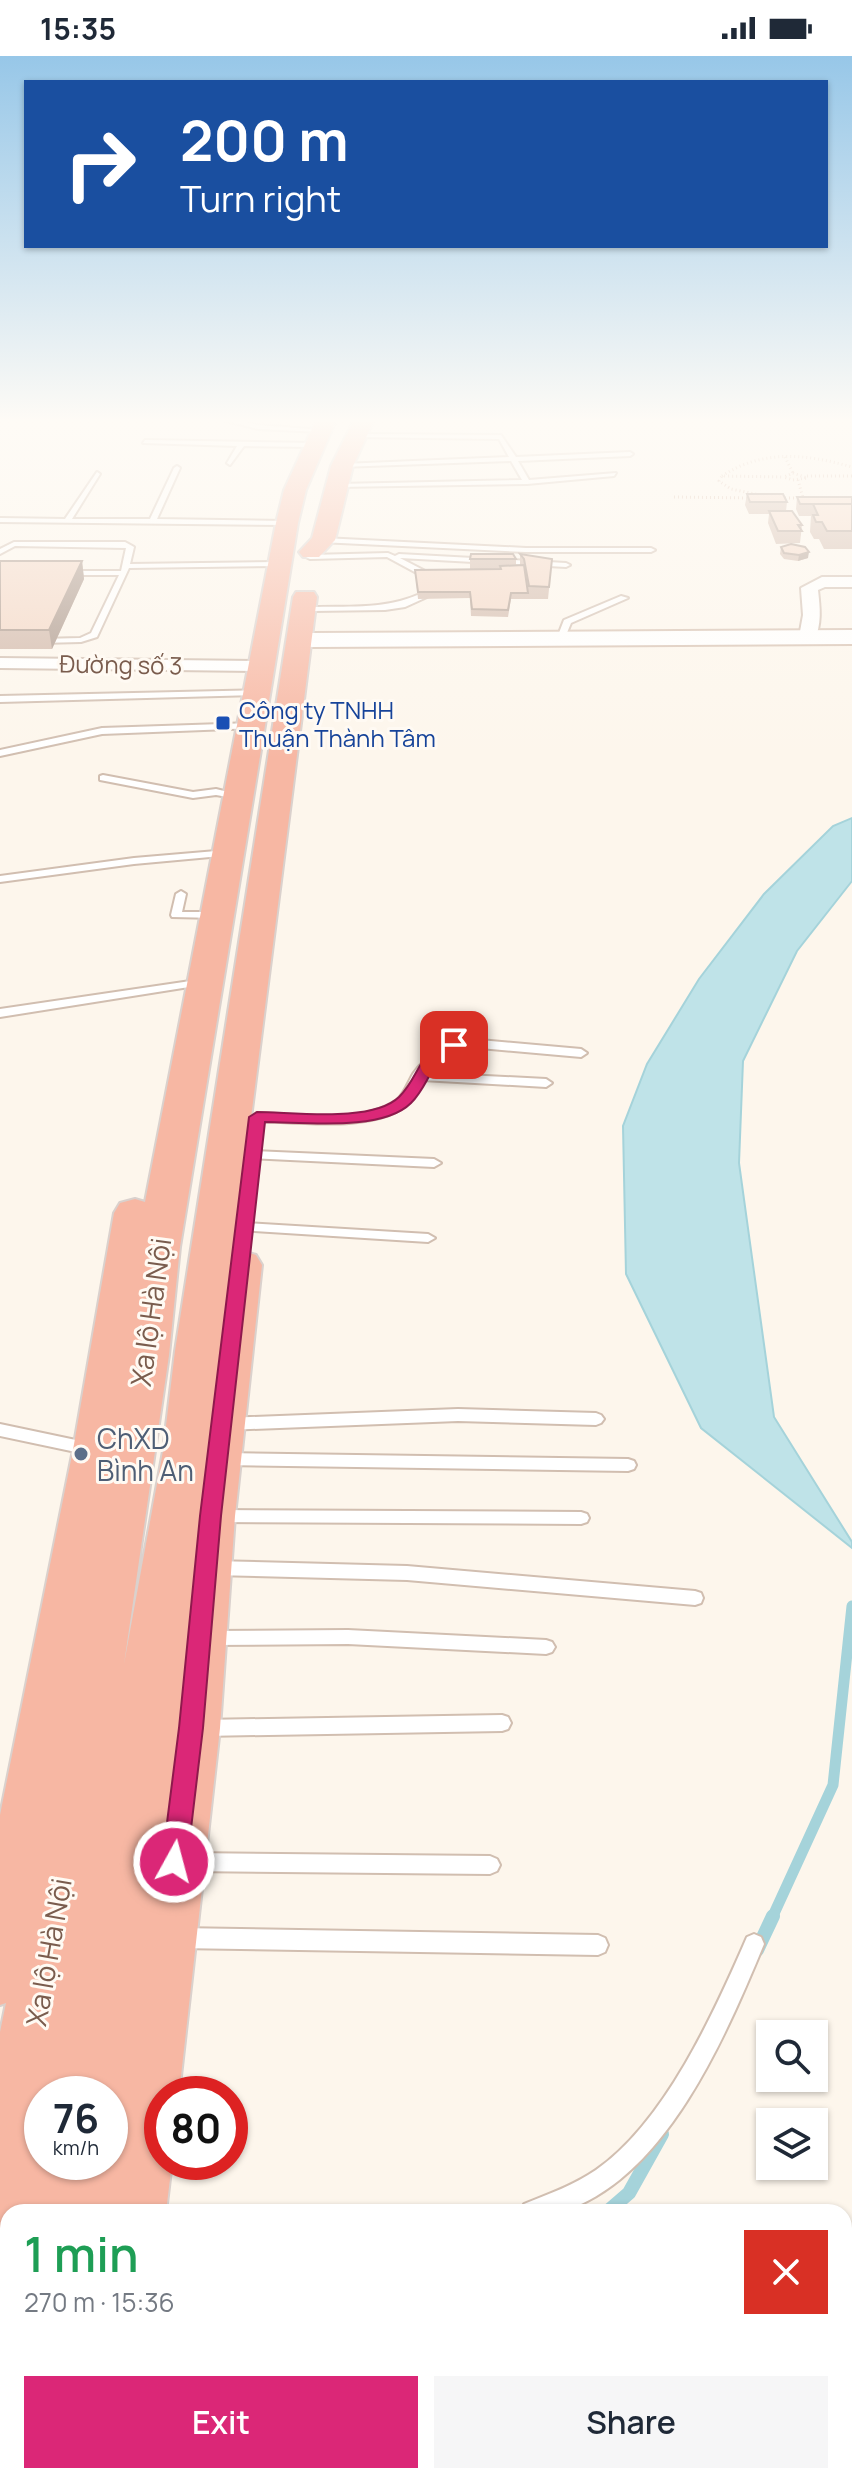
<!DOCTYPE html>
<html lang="en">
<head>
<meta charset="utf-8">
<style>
  body { margin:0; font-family:Manrope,sans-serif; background:#f6f6f7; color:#1f2937; height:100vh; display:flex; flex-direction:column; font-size:30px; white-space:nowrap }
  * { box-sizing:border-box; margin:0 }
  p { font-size:26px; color:#747a83 }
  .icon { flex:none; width:44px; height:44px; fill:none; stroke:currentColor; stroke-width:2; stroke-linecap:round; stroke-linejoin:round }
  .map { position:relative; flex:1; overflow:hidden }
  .drawer { position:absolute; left:0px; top:2148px; width:852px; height:280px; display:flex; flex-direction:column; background:#fff; border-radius:24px 24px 0 0; box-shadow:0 2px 6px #0004 }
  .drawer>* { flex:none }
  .banner { position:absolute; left:24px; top:24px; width:804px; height:168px; border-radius:0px; box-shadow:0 2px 6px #0004; background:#1a4fa0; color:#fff; overflow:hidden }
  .controls { position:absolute; left:756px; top:1964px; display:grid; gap:16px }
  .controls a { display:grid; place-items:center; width:72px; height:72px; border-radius:0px; background:#fff; box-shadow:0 2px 6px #0004; font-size:40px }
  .speed { position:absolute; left:24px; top:2020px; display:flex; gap:16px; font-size:40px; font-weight:700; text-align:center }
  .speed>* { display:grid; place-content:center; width:104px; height:104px; border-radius:50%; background:#fff; box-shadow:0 2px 6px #0004; line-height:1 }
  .speed small { font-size:20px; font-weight:400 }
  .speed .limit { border:12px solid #d22; background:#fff; color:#111 }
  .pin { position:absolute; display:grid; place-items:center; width:68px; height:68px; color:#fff; margin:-34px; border-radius:16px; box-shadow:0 4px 12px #0006 }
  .me { position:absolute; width:88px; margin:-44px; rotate:7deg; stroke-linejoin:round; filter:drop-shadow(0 0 6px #0008) }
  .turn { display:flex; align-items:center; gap:28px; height:168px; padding:0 24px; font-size:36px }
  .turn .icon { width:104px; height:104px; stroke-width:2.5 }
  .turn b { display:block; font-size:56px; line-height:68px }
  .round { display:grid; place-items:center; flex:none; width:84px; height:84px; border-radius:0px; background:#f6f6f7 }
  .overview { display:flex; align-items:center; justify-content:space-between; height:136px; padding:0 24px }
  h1 { font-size:48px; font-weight:600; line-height:60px; color:#1e9e55 }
  .button { display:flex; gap:16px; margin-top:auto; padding:16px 24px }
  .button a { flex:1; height:92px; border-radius:0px; background:#db2777; color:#fff; font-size:32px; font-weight:600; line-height:92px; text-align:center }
  .button a+a { background:#f6f6f7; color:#1f2937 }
  .status { display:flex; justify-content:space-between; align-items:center; height:56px; padding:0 40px; background:#fff; direction:ltr }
  .status svg { height:22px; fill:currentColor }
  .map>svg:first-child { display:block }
  .water { fill:#bfe3e8; stroke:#a5d3da; stroke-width:2 }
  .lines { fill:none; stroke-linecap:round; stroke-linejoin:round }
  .stream-far1 { stroke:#a5d3da; stroke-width:11 }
  .stream { stroke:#a5d3da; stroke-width:14 }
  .lane-casing { stroke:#d1beb0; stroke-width:4 }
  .street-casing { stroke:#d1beb0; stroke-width:4 }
  .secondary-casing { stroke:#d6c0b0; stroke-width:4 }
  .highway-casing { stroke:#dad1cd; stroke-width:4 }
  .path { stroke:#d9b8a5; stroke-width:3; stroke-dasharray:1 3; stroke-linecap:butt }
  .lane { fill:#fff; fill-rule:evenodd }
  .street { fill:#fff; fill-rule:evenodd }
  .secondary { fill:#fff; fill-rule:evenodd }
  .highway { fill:#f7b7a3; fill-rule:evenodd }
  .wall { fill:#d1b7a8 }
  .shaded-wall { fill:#aa9588 }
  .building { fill:#f3d5c3; stroke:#aa9588; stroke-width:2 }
  .route { fill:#db2777; stroke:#8e194d; stroke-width:2 }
  .transit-dot { fill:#1a4fb4; stroke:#fffaf3; stroke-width:3 }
  .service-dot { fill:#5c6f8a; stroke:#fffaf3; stroke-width:3 }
  .labels { text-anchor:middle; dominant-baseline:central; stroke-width:6; stroke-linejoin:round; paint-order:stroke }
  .far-street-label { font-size:24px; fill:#7a5c4d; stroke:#fffaf3 }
  .far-transit-label { font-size:24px; fill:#164399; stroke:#fffaf3; text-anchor:start }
  .street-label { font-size:28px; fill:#7a5c4d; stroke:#fffaf3 }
  .service-label { font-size:28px; fill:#4e5e75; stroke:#fffaf3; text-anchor:start }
</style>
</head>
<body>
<div class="status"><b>15:35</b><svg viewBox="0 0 49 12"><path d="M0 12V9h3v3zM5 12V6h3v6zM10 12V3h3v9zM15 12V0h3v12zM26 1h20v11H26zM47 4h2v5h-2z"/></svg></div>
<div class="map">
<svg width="852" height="2428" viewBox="0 0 852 2428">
  <rect width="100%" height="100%" fill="#fdf6ec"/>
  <path class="water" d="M852 762V825L797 895 743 1005 739 1107 774 1361 852 1486V1492L701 1372 626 1218 623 1070 647 1008 699 923 764 838 833 770Z"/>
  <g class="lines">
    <path class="stream-far1" d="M772 1862 833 1729 852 1550"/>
    <g class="stream">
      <path d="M757 1894 773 1860"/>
      <path d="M607 2156 629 2137 662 2078"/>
      <path d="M360 2420 363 2428"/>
    </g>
    <defs>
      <g id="lane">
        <path d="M214 362H225L258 369 323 374 320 376 258 373Z"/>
        <path d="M354 378 501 379 516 401 630 396 633 398 630 400 518 405 529 424 616 417 614 420 527 428 336 431 338 428 522 424 511 405 340 411 342 408 509 401 499 383 352 381Z"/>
        <path d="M145 384 314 387 317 389 314 391 244 390 230 409 227 407 237 390 143 387Z"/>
        <path d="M177 410 180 412 157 463 287 465 291 467 287 469 0 466V462L65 463 97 416 100 418 72 463H150L174 412Z"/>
        <path d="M323 482 526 492H651L655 494 651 496H526L320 486V482Z"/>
        <path d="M14 486H125L134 491 130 508 280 506 284 508 280 510 129 512 97 581 81 586 0 588V584L80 582 91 577 119 519H64L60 517 64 515H121L126 492 15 490 0 498V493Z"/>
        <path d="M388 497 395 500 399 498 566 507 570 509 566 511 400 502 431 518 427 541 405 551 385 554 313 555V551H316C353 550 386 553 420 538L424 521 387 501 310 503 306 501 310 499Z"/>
        <path d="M621 540 628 542 571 567 564 584 557 582 564 564Z"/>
        <path d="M262 634V638L259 639 0 646V640Z"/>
        <path d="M252 667 255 668V672L102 678 0 700V694L102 672Z"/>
        <path d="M103 719 193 736 216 733 244 740 239 743 216 739 193 742 100 724V720Z"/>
        <path d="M228 794 233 797 232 799 134 808 0 826V820L134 802Z"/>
        <path d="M181 835 186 838 182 856H217L222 859 217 862 172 861 171 859 176 838Z"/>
        <path d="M204 923 210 926 208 928 0 961V953Z"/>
        <path d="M469 983 581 993 587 997 581 1001 469 991 442 1001 427 1017 546 1023 552 1027 546 1031 422 1024C418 1031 415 1040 410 1046 379 1077 298 1066 257 1065L251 1061 257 1057C298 1058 362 1069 397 1044 405 1037 408 1026 413 1018 427 998 445 988 469 983Z"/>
        <path d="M252 1095 434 1103 441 1107 434 1111 247 1102 246 1099 247 1096Z"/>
        <path d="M244 1167 428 1178 435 1182 428 1186 239 1174 237 1171 239 1168Z"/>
        <path d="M458 1353 596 1357 601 1359 604 1363 601 1367 596 1369 458 1365 227 1374 222 1372 219 1368 222 1364 227 1362Z"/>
        <path d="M0 1368 90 1387 96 1389 98 1393 96 1397 90 1399 0 1380Z"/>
        <path d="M223 1397 628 1403 634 1405 636 1409 634 1413 628 1415 223 1409 217 1407 215 1403 217 1399Z"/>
        <path d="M219 1454 581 1456 587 1458 589 1462 587 1466 581 1468 219 1466 213 1464 211 1460 213 1456Z"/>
        <path d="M213 1505 407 1510 695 1535 701 1537 703 1542 701 1547 695 1549 407 1524 213 1519 207 1517 205 1512 207 1507Z"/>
        <path d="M348 1574 546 1584 552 1586 555 1591 552 1596 546 1598 348 1588 208 1589 202 1587 199 1582 202 1577 208 1575Z"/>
        <path d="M502 1659 508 1661 511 1667 508 1673 502 1675 203 1680 197 1678 194 1672 197 1666 203 1664Z"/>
        <path d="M187 1797 490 1800 497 1803 500 1809 497 1815 490 1818 187 1815 180 1812 177 1806 180 1800Z"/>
        <path d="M178 1872 598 1879 605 1882 608 1889 605 1896 598 1899 178 1892 171 1889 168 1882 171 1875Z"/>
        <path d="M754 1878 761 1881 764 1888C726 1979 666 2123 563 2155 551 2159 534 2156 521 2156L524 2148C549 2138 574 2129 596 2114 665 2066 714 1957 747 1881Z"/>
      </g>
      <g id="street">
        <path d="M822 521H852V531H825L818 534C820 552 822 568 814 585H802L799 581 803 559 801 532Z"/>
        <path d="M0 602 262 605 271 610 262 615 0 612Z"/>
      </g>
      <path id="secondary" d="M852 574V588L312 591 303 589 300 584 303 579 312 577Z"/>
      <g id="highway">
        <path d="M317 362H337L306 434 298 467 180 1191 169 1299 124 1608 163 1395 175 1295 293 541 296 536H314L317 541 234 1196 240 1194 256 1199 262 1209 235 1460 220 1672 179 2038H162V2106H172L166 2156H8V2189L0 2192V1976L6 1947 0 1949V1759L73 1394 114 1157 120 1147 135 1143 145 1146 276 467 284 434ZM42 2038H110V2106H42Z"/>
        <path d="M355 362H375L353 410 335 484 319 501H303L299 496 312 482 331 410Z"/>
        <path d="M8 2390V2420H133L132 2428H0V2400L3 2392Z"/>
      </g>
    </defs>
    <use href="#lane" class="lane-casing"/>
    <use href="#street" class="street-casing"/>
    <use href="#secondary" class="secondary-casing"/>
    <use href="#highway" class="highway-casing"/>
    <g class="path">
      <path d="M785 401 793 417"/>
      <path d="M793 417 807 422 793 424 784 421Z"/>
      <path d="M722 420C763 393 807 398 852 411"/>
      <path d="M807 420H852"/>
      <path d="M798 424 803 442"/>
      <path d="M760 439 731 433 719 425 722 420 784 421"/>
      <path d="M674 441 751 442"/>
      <path d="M781 442H803"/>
    </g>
    <use href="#lane" class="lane"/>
    <use href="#street" class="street"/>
    <use href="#secondary" class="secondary"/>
    <use href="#highway" class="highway"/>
  </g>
  <g class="wall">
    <path d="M747 438 787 446 786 455 802 469 800 487 776 488 768 467 769 458H749L745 449Z"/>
    <path d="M797 441H852V493H824L819 483H814L810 476 811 460H799L796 453Z"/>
    <path d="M781 491 808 502 798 505 784 503 780 498Z"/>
    <path d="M520 498 552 503 548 543H511L508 561 471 560 470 542 418 543 415 514 470 513V503H516V509H520Z"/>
    <path d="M0 505H82L84 523 52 593H0Z"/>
  </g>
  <g class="shaded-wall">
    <path d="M809 496 808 502 798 505 799 499Z"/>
    <path d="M82 505 84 523 52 593 49 574Z"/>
  </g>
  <g class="building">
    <path d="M747 438H783L787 446H750Z"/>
    <path d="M797 441H852V448H800Z"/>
    <path d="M813 448H852V475H827L822 466H816L813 459H818Z"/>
    <path d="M769 455H792L802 469H798L802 475H778Z"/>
    <path d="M791 488 805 491 809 496 799 499 784 497 781 491Z"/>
    <path d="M471 498H513L516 503H470Z"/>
    <path d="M520 498 552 503 549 531 529 530 524 503Z"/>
    <path d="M0 505H82L49 574H0Z"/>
    <path d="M524 509 528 537H511L508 554 472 553 470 536H418L415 514 501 513 500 510Z"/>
  </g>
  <linearGradient id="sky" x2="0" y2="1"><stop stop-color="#97c7e8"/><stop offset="0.52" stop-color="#fefbf6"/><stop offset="1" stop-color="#fefbf6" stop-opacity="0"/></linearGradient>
  <rect width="852" height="702" fill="url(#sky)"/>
  <path class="route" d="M454 984 460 986V992C428 1005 431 1027 411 1047 382 1076 303 1066 265 1066L221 1460 203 1672 187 1806 183 1814 174 1818 166 1814 162 1806 179 1672 200 1460 249 1061 257 1056C293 1056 372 1067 399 1041 421 1019 417 994 454 984Z"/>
  <rect class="transit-dot" x="215" y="659" width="16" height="16" rx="4"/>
  <circle class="service-dot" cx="81" cy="1398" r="8"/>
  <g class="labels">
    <g class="far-street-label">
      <text transform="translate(121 608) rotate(1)">Đường số 3</text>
    </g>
    <g class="far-transit-label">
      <text x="239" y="653">Công ty TNHH<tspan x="239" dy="28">Thuận Thành Tâm</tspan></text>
    </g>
    <g class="street-label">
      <text transform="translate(150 1256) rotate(-82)">Xa lộ Hà Nội</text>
      <text transform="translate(48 1896) rotate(-80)">Xa lộ Hà Nội</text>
    </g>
    <g class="service-label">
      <text x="97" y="1382">ChXD<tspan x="97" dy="32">Bình An</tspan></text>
    </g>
  </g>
</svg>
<div class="controls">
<a><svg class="icon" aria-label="search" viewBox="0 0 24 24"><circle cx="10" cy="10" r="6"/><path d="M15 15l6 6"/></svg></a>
<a><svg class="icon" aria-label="layers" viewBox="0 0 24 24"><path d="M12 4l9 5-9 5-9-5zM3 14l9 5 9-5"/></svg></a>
</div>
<div class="speed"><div>76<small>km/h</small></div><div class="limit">80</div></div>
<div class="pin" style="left:454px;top:989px;background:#d93025"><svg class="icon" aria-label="arrive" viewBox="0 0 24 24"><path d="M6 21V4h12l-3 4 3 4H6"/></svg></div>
<svg class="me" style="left:174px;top:1806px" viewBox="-20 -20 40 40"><circle r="17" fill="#db2777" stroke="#fff" stroke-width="3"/><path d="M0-11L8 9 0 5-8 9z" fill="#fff"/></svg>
<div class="banner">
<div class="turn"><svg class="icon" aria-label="right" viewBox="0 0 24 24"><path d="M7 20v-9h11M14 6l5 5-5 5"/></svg><div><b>200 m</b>Turn right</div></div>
</div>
<section class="drawer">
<div class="overview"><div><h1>1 min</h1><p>270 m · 15:36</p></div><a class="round" style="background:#d93025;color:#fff"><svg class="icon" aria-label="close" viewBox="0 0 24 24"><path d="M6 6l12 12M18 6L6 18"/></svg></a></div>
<div class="button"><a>Exit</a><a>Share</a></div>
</section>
</div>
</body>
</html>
